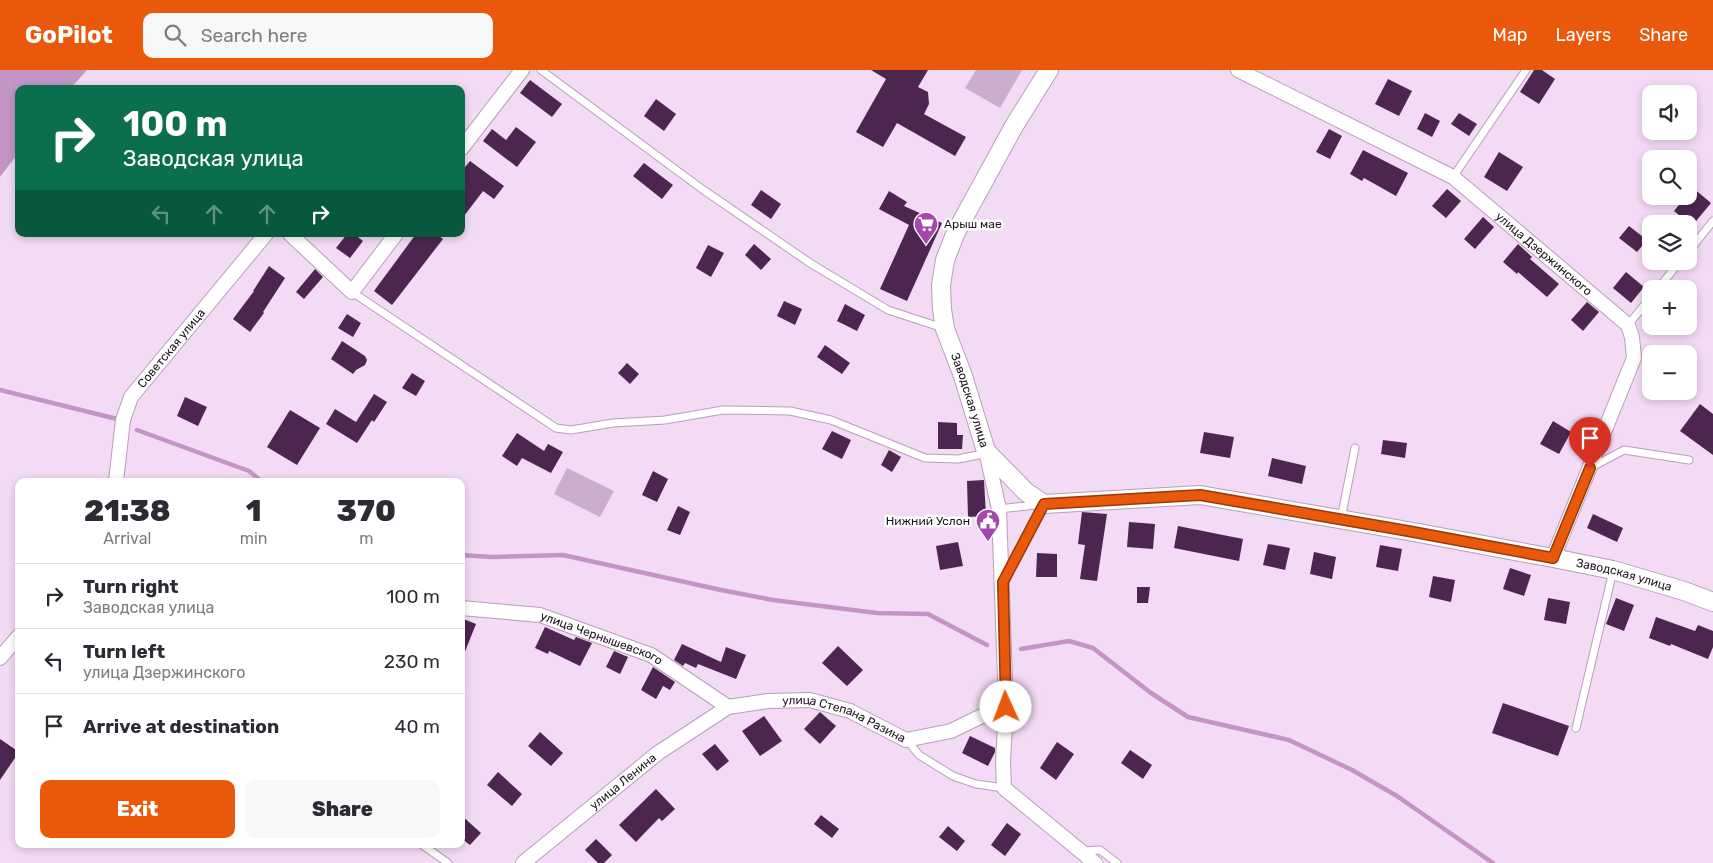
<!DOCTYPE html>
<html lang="en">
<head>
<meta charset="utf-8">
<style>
  body { margin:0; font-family:Rubik,sans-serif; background:#f7f7f7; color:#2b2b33; height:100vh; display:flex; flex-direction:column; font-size:19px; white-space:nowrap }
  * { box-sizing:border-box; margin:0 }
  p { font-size:16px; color:#7c7c81 }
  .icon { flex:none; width:28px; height:28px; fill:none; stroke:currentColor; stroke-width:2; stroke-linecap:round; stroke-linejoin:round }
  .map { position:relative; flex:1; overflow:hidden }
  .side { position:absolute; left:15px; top:408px; width:450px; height:370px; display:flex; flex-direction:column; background:#fff; border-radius:10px; box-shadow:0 2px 8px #0003 }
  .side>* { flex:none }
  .guide { position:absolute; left:15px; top:15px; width:450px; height:152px; border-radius:10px; box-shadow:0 2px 8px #0003; background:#0b6e4f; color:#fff; overflow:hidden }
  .fabs { position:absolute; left:1642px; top:15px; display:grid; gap:10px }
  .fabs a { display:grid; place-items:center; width:55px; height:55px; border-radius:10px; background:#fff; box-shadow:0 2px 8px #0003; font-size:25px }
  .pin { position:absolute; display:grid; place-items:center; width:42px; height:42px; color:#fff; margin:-51px -21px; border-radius:50% 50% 50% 0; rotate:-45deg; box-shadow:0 0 5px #0007 }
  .pin .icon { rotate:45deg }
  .me { position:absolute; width:55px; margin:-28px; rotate:358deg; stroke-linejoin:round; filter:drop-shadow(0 0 4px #0008) }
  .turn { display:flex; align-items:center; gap:18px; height:105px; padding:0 25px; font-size:22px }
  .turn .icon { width:65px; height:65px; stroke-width:2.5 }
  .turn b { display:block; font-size:35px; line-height:42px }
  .lanes { display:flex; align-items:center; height:48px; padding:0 25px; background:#0003; justify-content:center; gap:25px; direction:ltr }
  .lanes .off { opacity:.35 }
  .eta { display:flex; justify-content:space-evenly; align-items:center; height:85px; text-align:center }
  .eta b { font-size:30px; font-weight:800; line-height:35px }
  .cta { display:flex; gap:10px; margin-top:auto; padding:10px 25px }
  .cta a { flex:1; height:58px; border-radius:10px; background:#ea580c; color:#fff; font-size:20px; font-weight:800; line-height:58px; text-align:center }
  .cta a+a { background:#f7f7f7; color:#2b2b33 }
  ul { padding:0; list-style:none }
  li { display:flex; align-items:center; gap:15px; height:65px; padding:0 25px; border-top:1px solid #e1e1e2 }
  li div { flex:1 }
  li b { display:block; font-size:19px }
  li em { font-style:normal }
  header { display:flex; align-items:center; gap:30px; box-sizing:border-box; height:70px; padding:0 25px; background:#ea580c; color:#fff }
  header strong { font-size:24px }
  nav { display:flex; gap:28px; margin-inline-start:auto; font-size:18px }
  .search { width:350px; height:45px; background:#f7f7f7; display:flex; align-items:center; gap:12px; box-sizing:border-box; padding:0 18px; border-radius:10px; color:#7c7c81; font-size:19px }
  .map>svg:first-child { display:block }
  .green { fill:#cbadcd }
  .water { fill:#c295c5 }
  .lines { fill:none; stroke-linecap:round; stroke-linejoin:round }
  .stream { stroke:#c295c5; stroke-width:4.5 }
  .building { fill:#4c264f }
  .service-casing { stroke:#b79fb8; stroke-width:9 }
  .minor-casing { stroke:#b79fb8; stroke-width:16 }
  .tertiary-casing { stroke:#b79fb8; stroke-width:20 }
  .service { stroke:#fff; stroke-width:7 }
  .minor { stroke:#fff; stroke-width:14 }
  .tertiary { stroke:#fff; stroke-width:18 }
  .route-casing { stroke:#983908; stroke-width:12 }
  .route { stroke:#ea580c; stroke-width:9 }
  .labels { text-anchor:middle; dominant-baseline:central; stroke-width:5; stroke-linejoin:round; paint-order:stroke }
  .poi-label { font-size:12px; fill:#1e151e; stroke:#fff; text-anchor:start }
  .street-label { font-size:12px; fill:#1e151e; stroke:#fff }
</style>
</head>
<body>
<header>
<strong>GoPilot</strong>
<div class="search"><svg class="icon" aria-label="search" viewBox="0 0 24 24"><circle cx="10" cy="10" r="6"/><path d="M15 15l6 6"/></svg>Search here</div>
<nav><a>Map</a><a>Layers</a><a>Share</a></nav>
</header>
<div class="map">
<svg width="1713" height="793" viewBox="0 0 1713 793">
  <rect width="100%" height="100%" fill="#f3daf5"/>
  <g class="green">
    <path d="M976 0H1022L1000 38 965 18Z"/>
    <path d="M567 398 614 421 600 447 554 424Z"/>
  </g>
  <path class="water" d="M0 0H87L70 19H19V82L0 107Z"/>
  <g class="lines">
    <g class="stream">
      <path d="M0 320 117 349"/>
      <path d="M137 360 249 401 261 411"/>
      <path d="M461 485 492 487 563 485 721 520 773 530 877 543 928 544 987 575"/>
      <path d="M1021 579 1069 571 1093 578 1151 623 1188 647 1289 670 1352 700 1397 726 1493 793"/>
    </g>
  </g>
  <g class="building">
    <path d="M871 0H928L918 17 928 22 929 34 924 44 966 67 955 86 897 53 883 77 856 62 886 9Z"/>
    <path d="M1534 0H1542L1555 9 1539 34 1520 22Z"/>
    <path d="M1388 9 1412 21 1399 46 1375 34Z"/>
    <path d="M530 10 562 34 552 47 520 23Z"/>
    <path d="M656 29 676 44 664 61 644 46Z"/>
    <path d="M1425 43 1440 51 1432 67 1417 59Z"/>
    <path d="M1459 43 1477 54 1469 66 1451 54Z"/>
    <path d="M516 57 536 72 517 97 483 71 492 59 506 70Z"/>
    <path d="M1329 59 1342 66 1330 89 1316 82Z"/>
    <path d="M1363 80 1408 103 1396 126 1364 108 1362 111 1350 104Z"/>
    <path d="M1499 82 1523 97 1507 121 1484 107Z"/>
    <path d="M470 91 504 116 494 129 483 121 461 150V102Z"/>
    <path d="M644 93 673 115 662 129 633 106Z"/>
    <path d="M1693 118 1711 133 1692 156 1674 141 1686 126H1689V123Z"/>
    <path d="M1447 119 1461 131 1446 148 1432 136Z"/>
    <path d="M761 120 781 134 771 149 751 135Z"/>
    <path d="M889 121 907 132 904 136 942 153 907 231 880 219 909 155 879 139Z"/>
    <path d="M1483 147 1494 157 1475 179 1464 169Z"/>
    <path d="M1629 156 1647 170 1637 182 1619 168Z"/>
    <path d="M347 164H354L363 171 350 188 336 178Z"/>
    <path d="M416 164H436L443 169 392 235 374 221Z"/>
    <path d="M754 174 771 189 761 200 745 185Z"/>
    <path d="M1518 174 1532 187 1530 189 1559 214 1547 227 1518 202 1517 204 1503 192Z"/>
    <path d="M708 175 724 183 711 207 696 198Z"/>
    <path d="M269 196 285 208 263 242 264 243 250 262 233 249 254 221H253Z"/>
    <path d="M315 199 323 207 304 229 296 222Z"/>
    <path d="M1626 202 1644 217 1631 233 1613 218Z"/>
    <path d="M784 231 802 239 795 255 777 246Z"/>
    <path d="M1587 232 1599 242 1583 261 1571 250Z"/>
    <path d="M845 234 865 245 857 261 837 251Z"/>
    <path d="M347 244 361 253 353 267 338 258Z"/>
    <path d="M342 271 365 286 367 290 365 295 356 300 353 304 331 289Z"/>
    <path d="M825 275 850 293 842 304 817 287Z"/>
    <path d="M627 293 639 304 630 314 618 303Z"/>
    <path d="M412 303 425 311 416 326 402 318Z"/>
    <path d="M374 324 387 332 374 352 372 350 357 373 326 354 335 339 356 352Z"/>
    <path d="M185 327 207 337 198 356 177 346Z"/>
    <path d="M1700 334 1713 344V385L1680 361Z"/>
    <path d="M290 340 320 358 297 395 267 377Z"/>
    <path d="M1553 351 1571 362 1559 384 1540 374Z"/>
    <path d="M938 352 957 353V365H963L962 379H938Z"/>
    <path d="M832 361 851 370 842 389 822 379Z"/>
    <path d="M1204 362 1234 367 1230 388 1200 383Z"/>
    <path d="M517 363 544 381 548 374 563 382 551 403 522 388 517 396 502 386Z"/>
    <path d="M1383 370 1407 373 1405 388 1381 384Z"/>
    <path d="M889 380 901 387 892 402 881 395Z"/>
    <path d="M1272 388 1306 396 1302 414 1268 406Z"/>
    <path d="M653 401 668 409 657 432 642 425Z"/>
    <path d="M984 410 986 446 968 447 967 411Z"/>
    <path d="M678 436 690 442 680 465 667 460Z"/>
    <path d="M1082 442 1107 444 1097 511 1080 509 1085 475 1078 474Z"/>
    <path d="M1593 444 1623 458 1617 472 1587 458Z"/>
    <path d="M1129 452 1155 454 1153 479 1127 477Z"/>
    <path d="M1178 456 1243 469 1239 491 1174 478Z"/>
    <path d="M958 472 963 496 940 500 936 476Z"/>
    <path d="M1268 474 1290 478 1285 500 1263 495Z"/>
    <path d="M1380 475 1402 479 1398 501 1376 497Z"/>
    <path d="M1314 482 1336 487 1332 509 1310 504Z"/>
    <path d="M1037 483 1057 484V507H1036Z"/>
    <path d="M1510 498 1531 505 1524 526 1503 519Z"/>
    <path d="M1433 506 1455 510 1451 532 1429 527Z"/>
    <path d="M1137 517H1150L1148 533H1137Z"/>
    <path d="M1548 528 1570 532 1566 554 1544 550Z"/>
    <path d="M1616 528 1634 535 1624 561 1606 554Z"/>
    <path d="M1656 547 1695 561 1698 555 1713 561V577L1708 589 1671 574 1670 576 1649 568Z"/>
    <path d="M461 548 476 554 462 589H461Z"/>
    <path d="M545 557 574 570 576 567 592 573 580 596 549 581 548 584 535 578Z"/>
    <path d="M682 574 721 592 726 577 746 585 736 609 698 594 696 598 685 593 683 596 674 590Z"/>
    <path d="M838 576 863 600 847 616 822 593Z"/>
    <path d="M614 581 628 587 620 604 606 597Z"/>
    <path d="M653 597 675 612 670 620 663 616 656 629 641 620Z"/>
    <path d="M1503 633 1569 656 1558 686 1492 663Z"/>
    <path d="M820 642 836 656 820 674 804 659Z"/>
    <path d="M764 646 782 671 760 686 742 661Z"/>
    <path d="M540 662 563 683 551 696 528 676Z"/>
    <path d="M970 666 995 678V682L988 696 962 683Z"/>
    <path d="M0 669 19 682 0 710Z"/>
    <path d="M1057 672 1074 684 1056 710 1040 698Z"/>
    <path d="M715 674 729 691 717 701 702 684Z"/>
    <path d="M1130 680 1152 695 1143 709 1121 693Z"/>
    <path d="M498 702 522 724 512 736 487 715Z"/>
    <path d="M656 719 675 739 662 751 659 748 636 772 619 755Z"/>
    <path d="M461 745 481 763 470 775 461 768Z"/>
    <path d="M821 745 839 759 832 768 814 754Z"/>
    <path d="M1007 753 1021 764 1005 786 991 775Z"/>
    <path d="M948 756 965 771 957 781 939 767Z"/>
    <path d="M596 769 612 785 604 793H598L585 780Z"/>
  </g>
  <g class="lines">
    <defs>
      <g id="service">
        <path d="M541 0 702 119 810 193 888 240 943 258"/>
        <path d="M1453 107 1526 0"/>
        <path d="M1689 181 1713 151"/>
        <path d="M1658 219 1680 191"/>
        <path d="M352 222 556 358 571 360 613 353 665 350 723 340 790 341 831 350 925 388 958 389 978 385 986 381"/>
        <path d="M1628 255 1651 227"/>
        <path d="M1592 397 1624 380 1689 390"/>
        <path d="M999 439 1044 434 1004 509"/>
        <path d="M1341 449 1355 378"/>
        <path d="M1576 658 1613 501"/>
        <path d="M907 670 919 685 953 706 976 714 1004 718"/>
        <path d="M421 774 448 793"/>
        <path d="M1082 781 1100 780 1117 793"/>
      </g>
      <g id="minor">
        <path id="s1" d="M1238 0 1453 107 1628 255 1632 267 1634 288 1553 488"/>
        <path d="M461 79 522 0"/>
        <path d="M290 164 352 222 396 164"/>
        <path d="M986 381 999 439 1006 637 1003 691 1004 718 1095 793"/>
        <path id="s2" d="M116 411 123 350 131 327 266 164"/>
        <path id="s3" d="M461 538 540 545 651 585 728 637"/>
        <path d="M0 588 19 566"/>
        <path id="s4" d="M523 793 658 683 728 637 768 631 810 630 850 641 906 670 951 661 988 643 1006 637"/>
      </g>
      <g id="tertiary">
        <path id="s5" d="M1049 0 1014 56 956 162 945 190 941 215 942 239 945 259 963 306 986 381 1026 422 1044 434 1200 425 1408 461 1553 488 1613 500 1684 521 1713 532"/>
      </g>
    </defs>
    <use href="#service" class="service-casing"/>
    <use href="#minor" class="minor-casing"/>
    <use href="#tertiary" class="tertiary-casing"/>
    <use href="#service" class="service"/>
    <use href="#minor" class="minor"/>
    <use href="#tertiary" class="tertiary"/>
  </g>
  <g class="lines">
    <defs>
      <path id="route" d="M1006 637 1003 512 1044 434 1200 425 1408 461 1553 488 1590 398"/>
    </defs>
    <use href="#route" class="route-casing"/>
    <use href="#route" class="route"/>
  </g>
  <defs>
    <symbol id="supermarket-pin" viewBox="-11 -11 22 30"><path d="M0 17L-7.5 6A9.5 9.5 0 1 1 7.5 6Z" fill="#a646ae" stroke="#fff"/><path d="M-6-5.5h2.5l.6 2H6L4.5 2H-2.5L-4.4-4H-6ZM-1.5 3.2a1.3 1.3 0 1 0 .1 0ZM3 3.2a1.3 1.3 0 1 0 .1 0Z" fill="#fff"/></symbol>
    <symbol id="civic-pin" viewBox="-11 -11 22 30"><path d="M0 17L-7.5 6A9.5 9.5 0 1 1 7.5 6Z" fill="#a646ae" stroke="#fff"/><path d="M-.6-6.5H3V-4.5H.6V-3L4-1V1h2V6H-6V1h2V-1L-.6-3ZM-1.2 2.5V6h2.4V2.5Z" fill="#fff"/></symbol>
  </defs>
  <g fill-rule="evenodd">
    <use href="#supermarket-pin" x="912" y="140" width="28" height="38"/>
    <use href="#civic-pin" x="974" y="437" width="28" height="38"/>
  </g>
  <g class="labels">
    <g class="poi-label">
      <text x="944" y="154">Арыш мае</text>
      <text x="970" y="451" text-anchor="end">Нижний Услон</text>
    </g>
    <g class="street-label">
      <text stroke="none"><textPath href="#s1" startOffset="359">улица Дзержинского</textPath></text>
      <text stroke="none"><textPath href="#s2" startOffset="149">Советская улица</textPath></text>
      <text stroke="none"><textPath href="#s5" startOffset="362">Заводская улица</textPath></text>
      <text stroke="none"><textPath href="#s5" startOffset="1082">Заводская улица</textPath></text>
      <text stroke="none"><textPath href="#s3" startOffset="145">улица Чернышевского</textPath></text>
      <text stroke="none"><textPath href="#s4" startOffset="378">улица Степана Разина</textPath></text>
      <text stroke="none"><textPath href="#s4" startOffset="129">улица Ленина</textPath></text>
    </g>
  </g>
</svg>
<div class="fabs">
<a><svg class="icon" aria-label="sound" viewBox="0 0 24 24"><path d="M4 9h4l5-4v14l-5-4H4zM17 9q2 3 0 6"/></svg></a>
<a><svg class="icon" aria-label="search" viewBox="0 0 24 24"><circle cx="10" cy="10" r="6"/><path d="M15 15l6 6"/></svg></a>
<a><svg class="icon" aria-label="layers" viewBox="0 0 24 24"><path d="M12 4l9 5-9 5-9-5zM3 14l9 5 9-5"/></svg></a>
<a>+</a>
<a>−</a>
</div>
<div class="pin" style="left:1590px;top:398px;background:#d93025"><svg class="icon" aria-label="arrive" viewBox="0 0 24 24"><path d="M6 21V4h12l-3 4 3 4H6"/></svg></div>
<svg class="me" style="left:1006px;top:637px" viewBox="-20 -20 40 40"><circle r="19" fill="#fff"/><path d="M0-13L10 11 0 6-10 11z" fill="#ea580c"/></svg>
<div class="guide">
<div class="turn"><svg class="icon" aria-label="right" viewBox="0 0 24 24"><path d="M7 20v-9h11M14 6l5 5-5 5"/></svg><div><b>100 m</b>Заводская улица</div></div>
<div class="lanes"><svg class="icon off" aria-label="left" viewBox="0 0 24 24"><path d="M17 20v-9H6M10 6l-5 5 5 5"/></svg><svg class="icon off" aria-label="ahead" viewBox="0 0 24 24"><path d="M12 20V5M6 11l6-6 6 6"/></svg><svg class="icon off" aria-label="ahead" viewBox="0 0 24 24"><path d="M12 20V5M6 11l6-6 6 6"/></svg><svg class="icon" aria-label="right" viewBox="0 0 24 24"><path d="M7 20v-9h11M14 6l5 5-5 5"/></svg></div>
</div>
<section class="side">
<div class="eta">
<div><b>21:38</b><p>Arrival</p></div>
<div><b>1</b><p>min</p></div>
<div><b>370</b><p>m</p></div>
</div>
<ul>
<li><svg class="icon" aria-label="right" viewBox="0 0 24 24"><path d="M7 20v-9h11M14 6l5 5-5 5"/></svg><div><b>Turn right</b><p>Заводская улица</p></div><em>100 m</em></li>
<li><svg class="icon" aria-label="left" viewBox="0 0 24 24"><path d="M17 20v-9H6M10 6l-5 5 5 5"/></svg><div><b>Turn left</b><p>улица Дзержинского</p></div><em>230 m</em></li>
<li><svg class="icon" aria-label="arrive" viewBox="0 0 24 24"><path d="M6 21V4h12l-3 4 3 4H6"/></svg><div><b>Arrive at destination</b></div><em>40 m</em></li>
</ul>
<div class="cta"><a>Exit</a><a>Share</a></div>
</section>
</div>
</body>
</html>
